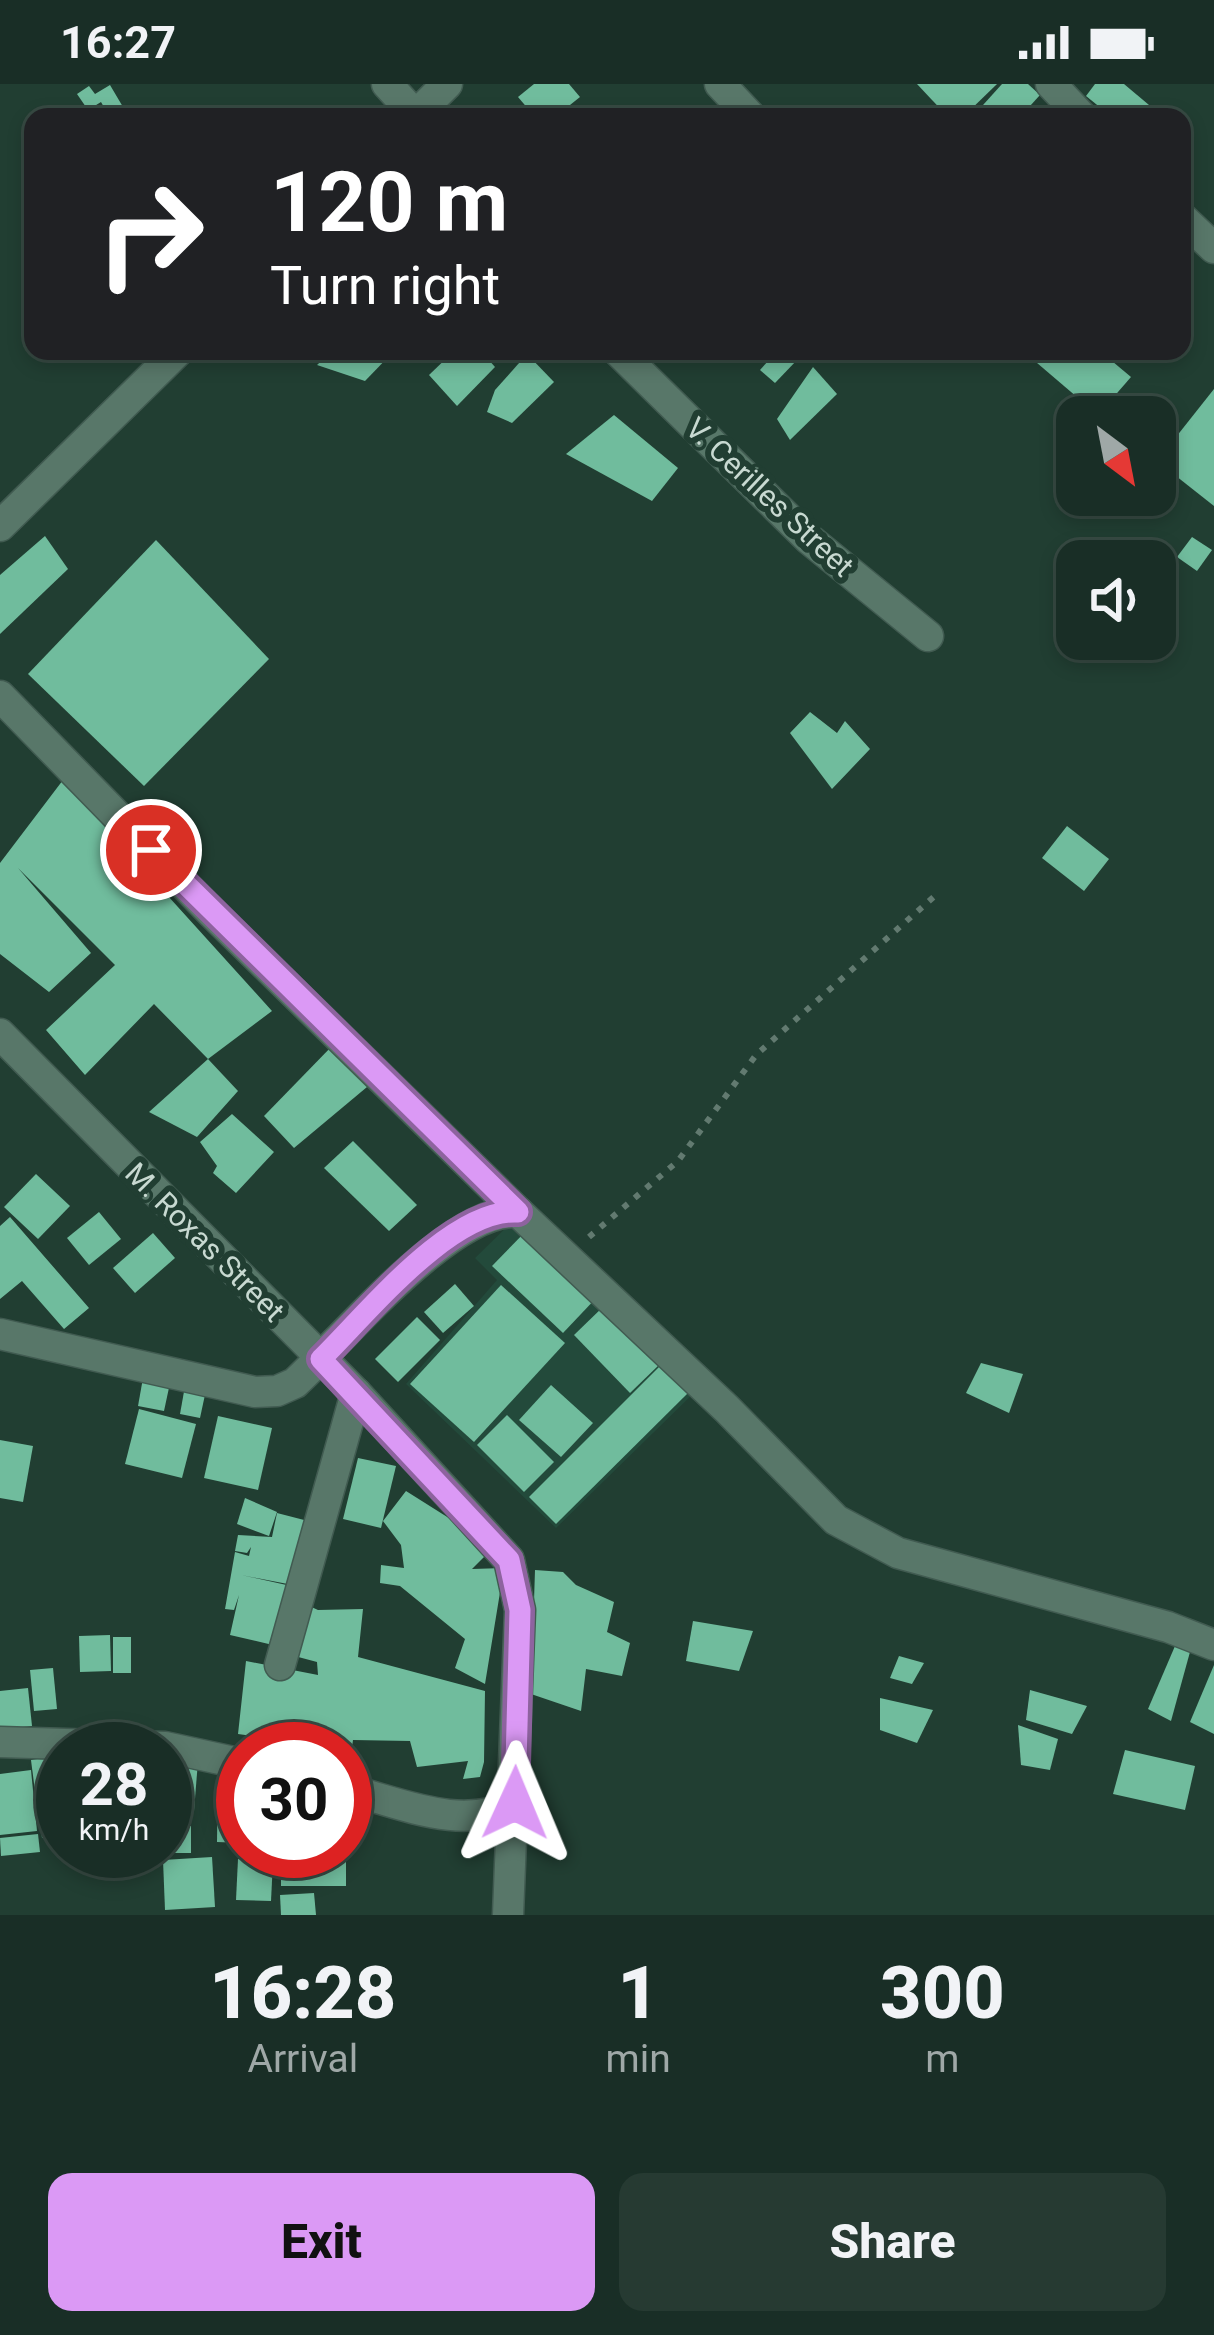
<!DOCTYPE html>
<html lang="en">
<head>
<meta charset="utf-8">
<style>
  body { margin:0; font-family:Roboto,sans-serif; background:#263a32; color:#f1f3f6; height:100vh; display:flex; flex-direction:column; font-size:45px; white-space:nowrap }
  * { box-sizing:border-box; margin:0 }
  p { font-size:39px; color:#9fa8a7 }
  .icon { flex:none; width:66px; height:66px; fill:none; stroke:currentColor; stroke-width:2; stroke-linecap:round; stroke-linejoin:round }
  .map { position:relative; height:1831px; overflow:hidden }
  .panel { display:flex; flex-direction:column; background:#192e26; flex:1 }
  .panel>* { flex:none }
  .banner { position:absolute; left:24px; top:24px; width:1167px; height:252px; border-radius:24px; box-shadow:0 6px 18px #0003,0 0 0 3px #374a43; background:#202124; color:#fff; overflow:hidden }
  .needle { width:78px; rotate:148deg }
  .buttons { position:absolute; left:1056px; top:312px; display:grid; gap:24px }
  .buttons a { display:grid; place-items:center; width:120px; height:120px; border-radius:24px; background:#192e26; box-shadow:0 6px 18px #0003,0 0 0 3px #374a43; font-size:60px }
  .speed { position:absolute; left:36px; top:1638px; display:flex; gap:24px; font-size:60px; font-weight:700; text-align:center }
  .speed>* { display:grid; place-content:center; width:156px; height:156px; border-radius:50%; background:#192e26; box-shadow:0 6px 18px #0003,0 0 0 3px #374a43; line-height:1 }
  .speed small { font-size:30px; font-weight:400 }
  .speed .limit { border:18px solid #d22; background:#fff; color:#111 }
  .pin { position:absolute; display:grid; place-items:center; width:102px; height:102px; color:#fff; margin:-51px; border:6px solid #fff; border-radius:50%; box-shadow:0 3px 12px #0007 }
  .me { position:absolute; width:132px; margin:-66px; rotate:1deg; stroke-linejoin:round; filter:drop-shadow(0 0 9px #0008) }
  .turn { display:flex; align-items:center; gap:42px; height:252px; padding:0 48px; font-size:54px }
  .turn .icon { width:156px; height:156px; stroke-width:2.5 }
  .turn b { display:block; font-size:84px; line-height:102px }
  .eta { display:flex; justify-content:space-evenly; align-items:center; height:204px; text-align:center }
  .eta b { font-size:72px; font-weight:800; line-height:84px }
  .button { display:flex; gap:24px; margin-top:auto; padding:24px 48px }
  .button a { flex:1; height:138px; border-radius:24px; background:#db99f5; color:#111; font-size:48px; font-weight:800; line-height:138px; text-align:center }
  .button a+a { background:#263a32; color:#f1f3f6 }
  .status { display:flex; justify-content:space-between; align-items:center; height:84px; padding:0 60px; background:#192e26; direction:ltr }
  .status svg { height:33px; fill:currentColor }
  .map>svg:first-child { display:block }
  .built { fill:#234a3b }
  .building { fill:#70bc9d }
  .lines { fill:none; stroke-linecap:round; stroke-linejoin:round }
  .minor-casing { stroke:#415b51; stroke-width:33 }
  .path { stroke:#627a70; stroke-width:6; stroke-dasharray:6 9; stroke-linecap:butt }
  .minor { stroke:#587769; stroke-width:30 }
  .route-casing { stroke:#8e639f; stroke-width:30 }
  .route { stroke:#db99f5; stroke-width:21 }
  .labels { text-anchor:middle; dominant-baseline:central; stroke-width:12; stroke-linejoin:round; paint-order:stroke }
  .street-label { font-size:30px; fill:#c8d9d1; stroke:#213e32 }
</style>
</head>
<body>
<div class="status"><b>16:27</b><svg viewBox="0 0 49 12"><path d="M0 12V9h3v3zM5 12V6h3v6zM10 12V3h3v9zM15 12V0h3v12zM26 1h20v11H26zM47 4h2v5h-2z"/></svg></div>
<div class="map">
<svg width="1214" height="1831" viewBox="0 0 1214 1831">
  <rect width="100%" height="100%" fill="#213e32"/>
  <path class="built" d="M519 1131 700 1303 556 1444 406 1300 497 1196 475 1174Z"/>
  <g class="building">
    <path d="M534 0H569L580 13 555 33H535L518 13Z"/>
    <path d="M917 0H997L963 33H948Z"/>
    <path d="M1002 0H1028L1040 11 1020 33H977L974 31Z"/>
    <path d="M1095 0H1124L1149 21 1139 33H1112L1086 12Z"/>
    <path d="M110 1 123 23 109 32 101 18 88 26 77 10 89 2 95 10Z"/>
    <path d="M332 267H394L365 297 317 281Z"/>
    <path d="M454 267H481L495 283 457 322 429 291Z"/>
    <path d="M777 267H790L798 275 775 299 760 286Z"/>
    <path d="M1023 267H1100L1131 293 1098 331Z"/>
    <path d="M527 270 554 298 512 339 487 328 495 306Z"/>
    <path d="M813 283 837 310 790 356 777 335Z"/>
    <path d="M1214 305V422L1157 377Z"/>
    <path d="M614 331 678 384 652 417 566 370Z"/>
    <path d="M45 452 68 485 0 550V491Z"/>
    <path d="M1192 453 1212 466 1197 487 1177 473Z"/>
    <path d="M156 456 269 575 144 702 28 590Z"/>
    <path d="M810 628 837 649 845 637 870 665 832 705 790 649Z"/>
    <path d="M63 696 272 927 208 975 154 920 85 991 46 946 115 881 18 784 91 869 49 908 0 870V779Z"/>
    <path d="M1067 742 1109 775 1084 807 1042 774Z"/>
    <path d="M334 960 373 998 294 1064 264 1032Z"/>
    <path d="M208 975 238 1007 197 1053 149 1028Z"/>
    <path d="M232 1030 274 1068 236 1109 213 1089 217 1082 200 1058Z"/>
    <path d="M353 1057 417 1121 389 1147 324 1084Z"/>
    <path d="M36 1090 70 1122 38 1155 4 1123Z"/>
    <path d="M99 1128 121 1155 89 1181 67 1154Z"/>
    <path d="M10 1133 89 1224 64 1245 22 1197 0 1215V1142Z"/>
    <path d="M529 1144 599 1211 563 1249 492 1182Z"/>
    <path d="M153 1149 175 1174 135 1209 113 1184Z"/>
    <path d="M455 1200 474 1222 443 1249 424 1228Z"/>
    <path d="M501 1201 565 1259 474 1358 410 1300Z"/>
    <path d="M605 1221 661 1279 630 1309 574 1251Z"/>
    <path d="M417 1233 440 1256 398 1298 375 1275Z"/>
    <path d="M981 1279 1023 1290 1009 1329 966 1309Z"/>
    <path d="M660 1282 688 1309 556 1440 529 1413Z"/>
    <path d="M143 1294 170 1299 164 1327 138 1322Z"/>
    <path d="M551 1301 593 1339 561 1373 519 1336Z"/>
    <path d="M185 1302 206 1306 200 1334 180 1330Z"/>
    <path d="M139 1325 196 1340 182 1394 125 1380Z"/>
    <path d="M507 1331 554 1378 524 1408 477 1361Z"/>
    <path d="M218 1332 272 1344 258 1406 204 1394Z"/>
    <path d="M0 1356 33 1362 23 1418 0 1414Z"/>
    <path d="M358 1374 396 1382 381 1444 343 1435Z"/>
    <path d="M406 1407 452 1436 488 1469 472 1485 504 1484 485 1600 455 1584 465 1555 400 1502 380 1499 381 1481 404 1484 401 1461 383 1437Z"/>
    <path d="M245 1414 277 1428 269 1452 237 1440Z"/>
    <path d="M277 1429 308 1437 293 1501 241 1491 291 1502 277 1562 230 1551 239 1511 234 1526 225 1525 235 1468 249 1472 251 1463 247 1469 235 1467 238 1451 272 1453Z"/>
    <path d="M535 1486 563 1488 576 1501 614 1518 607 1548 630 1559 622 1592 586 1585 581 1627 531 1610Z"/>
    <path d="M305 1520 318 1526 363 1525 358 1573 485 1607 484 1678 480 1693 463 1695 468 1677 417 1683 410 1657 353 1656 348 1691 345 1665 238 1650 246 1577 318 1591 317 1578 287 1570Z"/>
    <path d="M693 1537 753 1547 739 1587 686 1577Z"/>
    <path d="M110 1551 111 1587 80 1588 79 1552Z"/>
    <rect x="113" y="1553" width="18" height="36"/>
    <path d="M1178 1555 1193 1557 1171 1637 1148 1625Z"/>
    <path d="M899 1572 924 1579 912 1600 890 1594Z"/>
    <path d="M1214 1581V1650L1190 1638Z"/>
    <path d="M53 1584 57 1625 34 1627 30 1586Z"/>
    <path d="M28 1604 32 1642 0 1645V1607Z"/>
    <path d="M1030 1606 1087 1622 1072 1650 1026 1636Z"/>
    <path d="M880 1614 933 1626 917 1659 880 1646Z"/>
    <path d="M1018 1641 1058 1655 1050 1686 1021 1681Z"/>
    <path d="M1125 1666 1195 1682 1185 1726 1113 1710Z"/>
    <path d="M63 1671V1712L36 1715 31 1676Z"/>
    <path d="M165 1674 198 1677 194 1727 165 1724Z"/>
    <path d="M31 1686 37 1747 0 1751V1690Z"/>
    <path d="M218 1689 241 1690 243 1759 217 1758Z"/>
    <path d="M63 1716V1751L42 1754 38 1719Z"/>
    <path d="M165 1731H184L183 1742H191V1769H165Z"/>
    <path d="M38 1750 40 1768 1 1772 0 1754Z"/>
    <rect x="281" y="1767" width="65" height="35"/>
    <path d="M212 1773 215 1823 165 1826 163 1776Z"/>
    <path d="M238 1775 273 1777 271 1817 236 1816Z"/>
    <path d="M314 1809 316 1831H281L280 1811Z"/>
  </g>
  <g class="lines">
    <defs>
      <g id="minor">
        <path d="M387 0 417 33"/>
        <path d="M720 0 751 33"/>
        <path d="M1051 0 1082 33"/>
        <path d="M414 33 447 0"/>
        <path d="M1182 134 1214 164"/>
        <path d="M618 267 809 455 928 552"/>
        <path d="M0 442 178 267"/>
        <path d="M0 612 211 828 518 1128"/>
        <path d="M0 950 356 1309 509 1476 520 1526 508 1831"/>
        <path d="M0 1250 255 1308 277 1307 295 1299C345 1253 451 1124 518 1128L727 1325 836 1436 898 1469 1168 1543 1214 1561"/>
        <path d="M280 1581 356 1309"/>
        <path d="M0 1658 165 1663 243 1680"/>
        <path d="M345 1705C399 1718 463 1749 515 1719"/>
      </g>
    </defs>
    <use href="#minor" class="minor-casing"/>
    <path class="path" d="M589 1153 678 1077 756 971 938 809"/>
    <use href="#minor" class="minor"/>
  </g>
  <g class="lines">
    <defs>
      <path id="route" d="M151 766 518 1128C451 1124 367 1230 321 1275L509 1476 520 1526 515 1719"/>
    </defs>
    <use href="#route" class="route-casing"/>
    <use href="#route" class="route"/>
  </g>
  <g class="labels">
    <g class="street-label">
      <text transform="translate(770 413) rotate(43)">V. Cerilles Street</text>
      <text transform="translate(205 1158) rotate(45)">M. Roxas Street</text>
    </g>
  </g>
</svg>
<div class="buttons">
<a><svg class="needle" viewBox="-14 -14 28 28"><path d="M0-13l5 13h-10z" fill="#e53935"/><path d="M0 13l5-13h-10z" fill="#9fa8a7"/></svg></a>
<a><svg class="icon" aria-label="sound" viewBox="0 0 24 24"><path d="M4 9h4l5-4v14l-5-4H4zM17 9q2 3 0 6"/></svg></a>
</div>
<div class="speed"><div>28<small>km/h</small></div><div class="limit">30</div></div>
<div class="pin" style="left:151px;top:766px;background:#d93025"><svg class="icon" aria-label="arrive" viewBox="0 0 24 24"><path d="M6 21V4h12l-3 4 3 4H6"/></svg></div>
<svg class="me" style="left:515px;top:1719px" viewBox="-20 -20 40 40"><path d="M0-17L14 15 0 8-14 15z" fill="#db99f5" stroke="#fff" stroke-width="4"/></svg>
<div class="banner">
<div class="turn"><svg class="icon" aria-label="right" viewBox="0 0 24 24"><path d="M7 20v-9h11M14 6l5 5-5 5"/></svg><div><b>120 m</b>Turn right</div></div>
</div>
</div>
<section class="panel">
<div class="eta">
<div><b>16:28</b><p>Arrival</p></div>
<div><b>1</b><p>min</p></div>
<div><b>300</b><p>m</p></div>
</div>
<div class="button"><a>Exit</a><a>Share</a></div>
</section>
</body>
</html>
